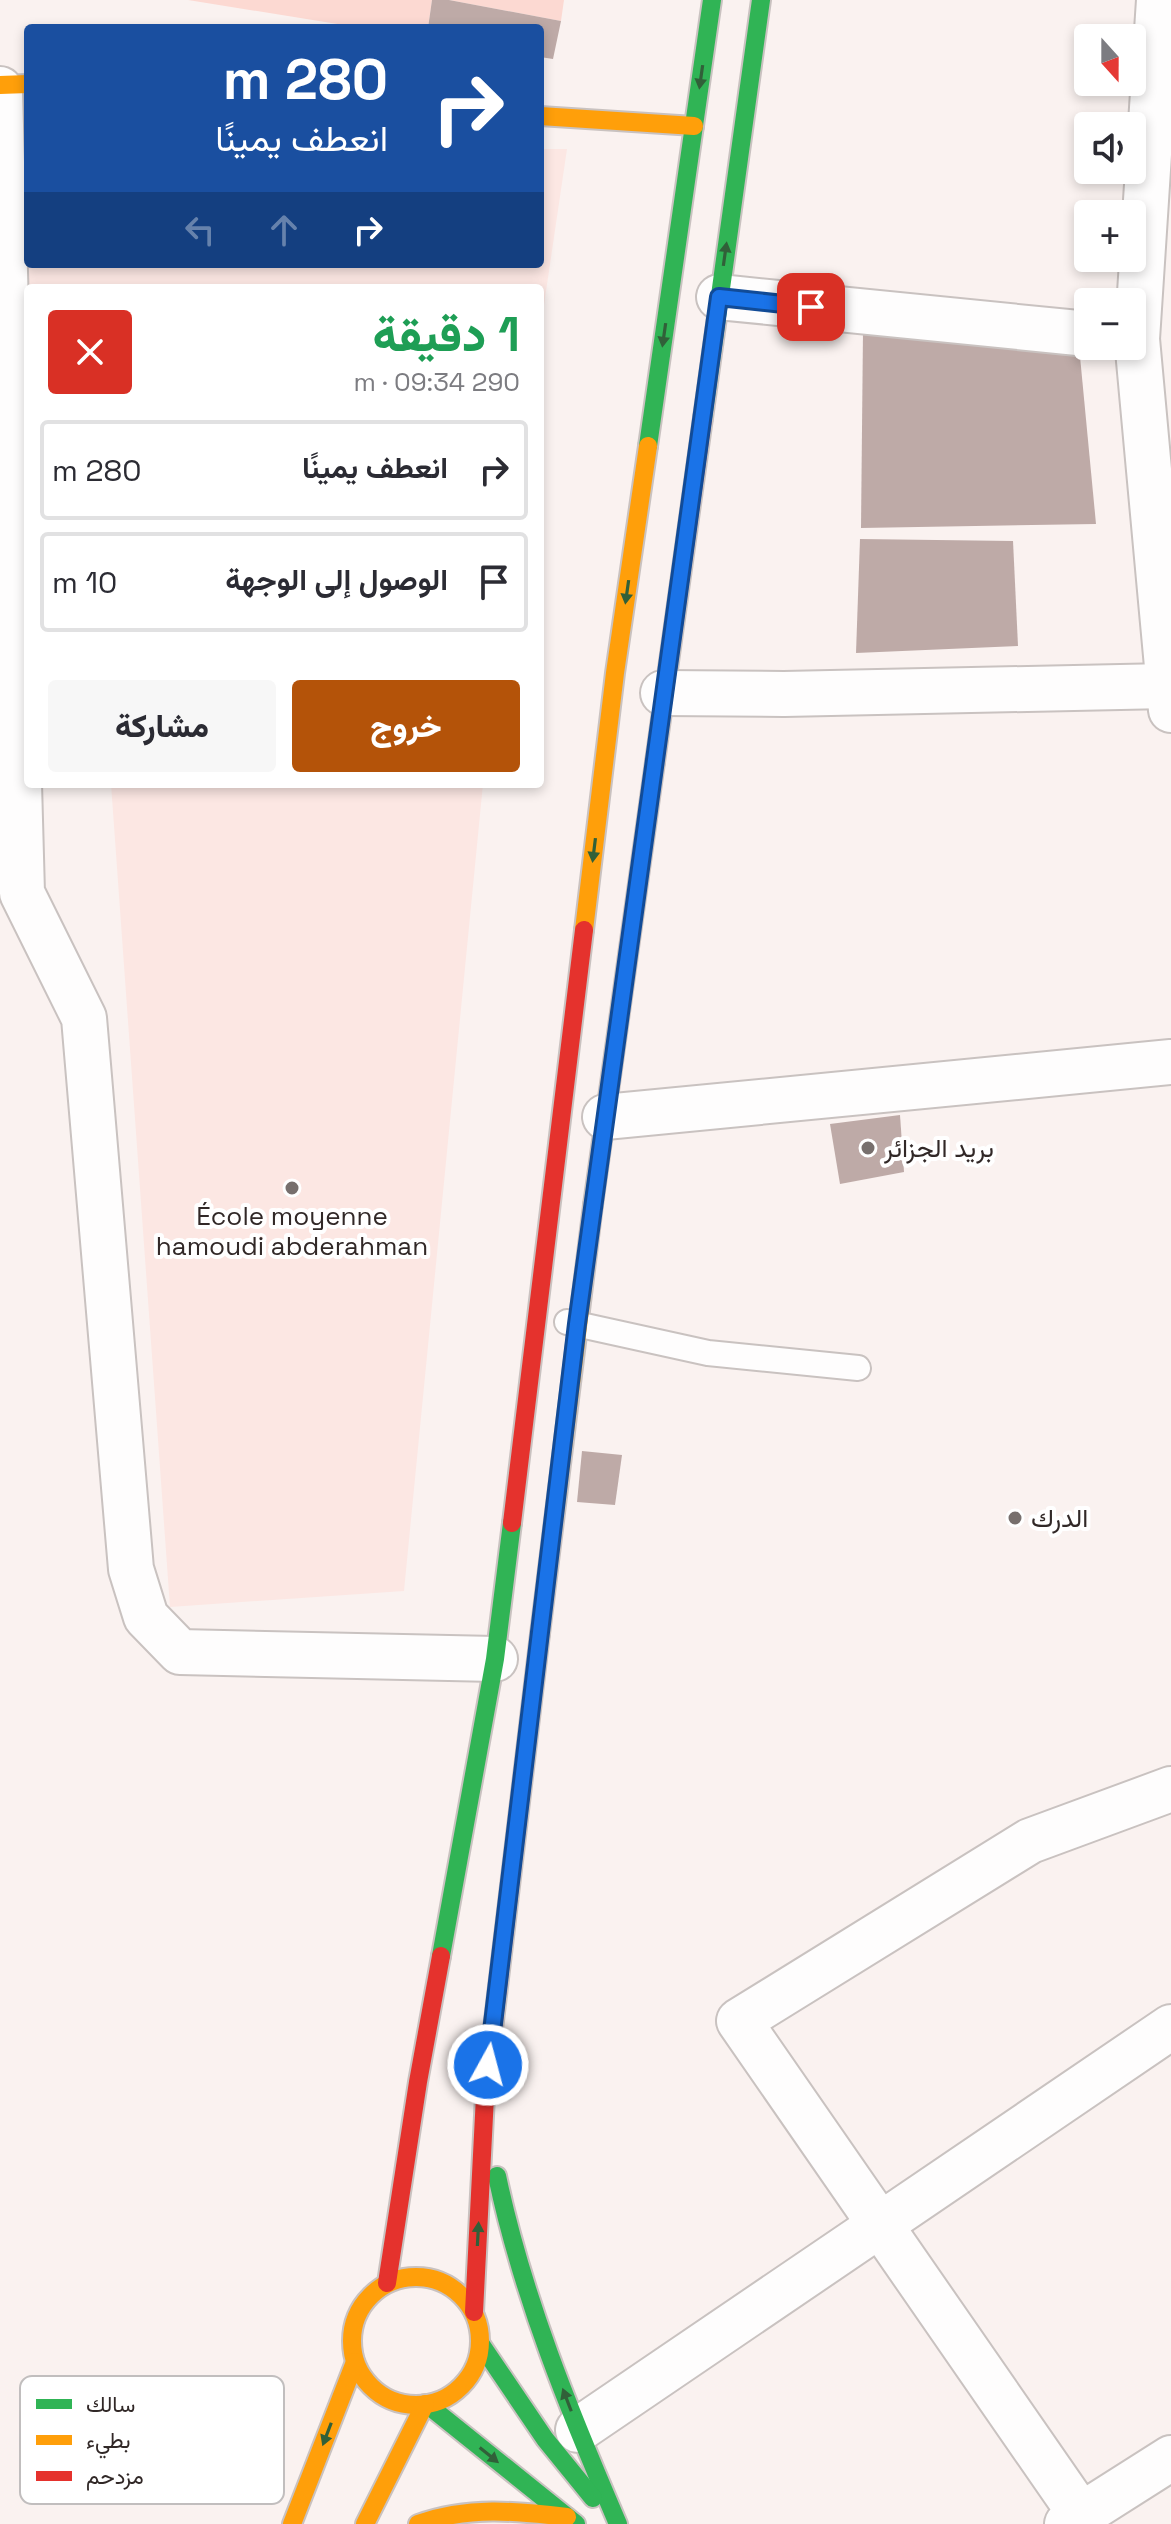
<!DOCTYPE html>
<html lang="ar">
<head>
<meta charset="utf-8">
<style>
  body { margin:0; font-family:"Space Grotesk",Vazirmatn,sans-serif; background:#f7f7f7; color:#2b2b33; direction:rtl; height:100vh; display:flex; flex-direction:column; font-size:30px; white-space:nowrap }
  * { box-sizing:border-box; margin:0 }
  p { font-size:26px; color:#7c7c81 }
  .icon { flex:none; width:44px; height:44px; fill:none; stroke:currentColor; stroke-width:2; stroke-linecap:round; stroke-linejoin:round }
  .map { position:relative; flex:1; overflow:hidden; direction:ltr }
  .sheet { position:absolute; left:24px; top:284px; width:520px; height:504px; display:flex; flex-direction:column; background:#fff; border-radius:8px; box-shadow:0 4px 12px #0003; direction:rtl }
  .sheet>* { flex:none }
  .guide { position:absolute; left:24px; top:24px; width:520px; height:244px; border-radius:8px; box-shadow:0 4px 12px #0003; direction:rtl; background:#1a4fa0; color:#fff; overflow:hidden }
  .needle { width:52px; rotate:159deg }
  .tools { position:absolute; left:1074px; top:24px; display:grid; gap:16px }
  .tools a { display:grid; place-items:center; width:72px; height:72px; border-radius:8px; background:#fff; box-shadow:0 4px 12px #0003; font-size:40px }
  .pin { position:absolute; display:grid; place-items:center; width:68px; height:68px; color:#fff; margin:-34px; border-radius:16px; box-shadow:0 4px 12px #0006 }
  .me { position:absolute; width:88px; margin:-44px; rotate:7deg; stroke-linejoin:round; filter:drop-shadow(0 0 6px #0008) }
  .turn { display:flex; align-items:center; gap:28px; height:168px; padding:0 24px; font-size:36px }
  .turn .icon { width:104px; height:104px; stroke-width:2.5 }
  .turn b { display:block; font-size:56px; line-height:68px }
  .lanes { display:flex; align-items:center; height:76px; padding:0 24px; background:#0003; justify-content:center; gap:40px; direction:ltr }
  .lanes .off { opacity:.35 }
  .round { display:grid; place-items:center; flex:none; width:84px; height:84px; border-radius:8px; background:#f7f7f7 }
  .headline { display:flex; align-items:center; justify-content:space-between; height:136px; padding:0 24px }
  h1 { font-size:48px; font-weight:800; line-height:60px; color:#1e9e55 }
  .cta { display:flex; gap:16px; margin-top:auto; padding:16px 24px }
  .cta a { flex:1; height:92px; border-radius:8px; background:#b45309; color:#fff; font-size:32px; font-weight:800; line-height:92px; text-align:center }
  .cta a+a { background:#f7f7f7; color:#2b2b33 }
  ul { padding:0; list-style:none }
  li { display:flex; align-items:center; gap:24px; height:100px; margin:0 16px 12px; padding:0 8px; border:4px solid #e1e1e2; border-radius:8px }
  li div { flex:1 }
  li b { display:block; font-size:30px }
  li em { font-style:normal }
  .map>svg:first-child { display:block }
  .built { fill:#fce7e3 }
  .green { fill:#fcd9d2 }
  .building { fill:#beaaa7 }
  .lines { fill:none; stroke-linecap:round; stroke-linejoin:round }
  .lane-casing { stroke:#c9c2c0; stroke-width:28 }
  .street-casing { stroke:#c9c2c0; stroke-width:48 }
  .fast-casing { stroke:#c9c2c0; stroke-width:22 }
  .slow-casing { stroke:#c9c2c0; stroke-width:22 }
  .jam-casing { stroke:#c9c2c0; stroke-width:22 }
  .lane { stroke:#fefdfd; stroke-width:24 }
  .street { stroke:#fefdfd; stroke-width:44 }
  .fast { stroke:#30b455; stroke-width:18 }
  .slow { stroke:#ff9f0a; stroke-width:18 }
  .jam { stroke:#e5322d; stroke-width:18 }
  .oneway { fill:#316039 }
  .route-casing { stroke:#114b97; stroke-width:20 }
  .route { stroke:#1a73e8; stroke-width:14 }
  .poi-dot { fill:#776f6d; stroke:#fff; stroke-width:3 }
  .labels { text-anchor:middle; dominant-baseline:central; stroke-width:8; stroke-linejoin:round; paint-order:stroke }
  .poi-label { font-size:26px; fill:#312827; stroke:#fff; text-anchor:start }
  .key { fill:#fff; stroke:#c1bebe; stroke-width:2 }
  .key-label { font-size:22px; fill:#312827 }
</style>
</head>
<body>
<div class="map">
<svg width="1171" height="2524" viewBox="0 0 1171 2524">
  <rect width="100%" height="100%" fill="#faf2f0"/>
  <g class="built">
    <path d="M540 149H567L540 332V288H29V264H540Z"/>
    <path d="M111 784H483L404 1591 170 1607Z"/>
  </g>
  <g class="green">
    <path d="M188 0H432L428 28H362Z"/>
    <path d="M449 0H564L561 21Z"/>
  </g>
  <g class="building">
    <path d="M432 0H449L561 21 553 59 540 57V28H428Z"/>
    <path d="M863 331 1079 346 1096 524 861 528Z"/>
    <path d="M860 539 1013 541 1018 646 856 653Z"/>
    <path d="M900 1115 904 1172 840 1184 830 1124Z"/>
    <path d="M582 1451 622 1455 615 1505 577 1502Z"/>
  </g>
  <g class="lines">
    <defs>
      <path id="lane" d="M567 1322 708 1353 858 1368"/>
      <g id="street">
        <path d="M1159 0 1137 339 1171 710"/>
        <path d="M0 89 22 893 84 1018 131 1569 146 1617 180 1652 495 1659"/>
        <path d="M719 297 1088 334"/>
        <path d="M663 693 784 694 1167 686"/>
        <path d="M605 1117 1171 1062"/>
        <path d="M578 2430 1171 2027"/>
        <path d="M1081 2515 739 2021 1030 1841 1171 1789"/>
        <path d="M1067 2524 1171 2458"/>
      </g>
      <g id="fast">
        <path d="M703 418 761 0"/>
        <path d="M648 446 712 0"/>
        <path d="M593 1205 655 762"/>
        <path d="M441 1956 495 1659 512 1523"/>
        <path d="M497 2176C523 2298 569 2410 618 2524"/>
        <path d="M480 2343 545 2439 593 2498"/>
        <path d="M429 2406 576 2524"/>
      </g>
      <g id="slow">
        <path d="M0 85 28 84"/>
        <path d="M540 116 694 126"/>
        <path d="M584 930 615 673 648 446"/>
        <path d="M540 1634 593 1205"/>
        <circle cx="416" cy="2341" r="64"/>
        <path d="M292 2524 355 2362"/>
        <path d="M365 2524 425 2404"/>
        <path d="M418 2524C468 2506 516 2511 567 2517"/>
      </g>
      <g id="jam">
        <path d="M655 762 703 418"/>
        <path d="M512 1523 584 930"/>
        <path d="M387 2283 418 2082 441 1956"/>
        <path d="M474 2312 485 2096 540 1634"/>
      </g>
    </defs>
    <use href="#lane" class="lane-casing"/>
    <use href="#street" class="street-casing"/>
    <use href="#fast" class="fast-casing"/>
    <use href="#slow" class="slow-casing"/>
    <use href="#jam" class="jam-casing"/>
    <use href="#lane" class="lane"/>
    <use href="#street" class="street"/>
    <use href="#fast" class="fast"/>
    <use href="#slow" class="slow"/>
    <use href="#jam" class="jam"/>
  </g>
  <defs><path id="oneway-solid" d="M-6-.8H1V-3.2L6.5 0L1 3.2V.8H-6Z" transform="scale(2)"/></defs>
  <g class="oneway">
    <use href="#oneway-solid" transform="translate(701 77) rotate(98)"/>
    <use href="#oneway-solid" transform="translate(725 254) rotate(-82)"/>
    <use href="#oneway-solid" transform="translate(664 335) rotate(98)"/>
    <use href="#oneway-solid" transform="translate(627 592) rotate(98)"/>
    <use href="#oneway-solid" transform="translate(594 850) rotate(97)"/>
    <use href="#oneway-solid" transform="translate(478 2234) rotate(-87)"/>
    <use href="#oneway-solid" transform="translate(567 2400) rotate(-111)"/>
    <use href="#oneway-solid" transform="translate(327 2434) rotate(111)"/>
    <use href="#oneway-solid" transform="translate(489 2455) rotate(39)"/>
  </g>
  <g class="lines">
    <defs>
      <path id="route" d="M488 2065 577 1324 719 297 811 307"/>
    </defs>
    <use href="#route" class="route-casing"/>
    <use href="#route" class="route"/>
  </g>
  <g class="poi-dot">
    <circle cx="868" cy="1148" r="8"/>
    <circle cx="292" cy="1188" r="8"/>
    <circle cx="1015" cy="1518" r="8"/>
  </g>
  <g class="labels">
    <g class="poi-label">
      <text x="884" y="1148">بريد الجزائر</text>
      <text x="292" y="1216" text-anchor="middle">École moyenne<tspan x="292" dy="30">hamoudi abderahman</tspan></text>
      <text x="1031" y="1518">الدرك</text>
    </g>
  </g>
  <rect x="20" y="2376" width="264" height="128" rx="12" class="key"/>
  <rect x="36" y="2399" width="36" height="10" fill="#30b455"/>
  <rect x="36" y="2435" width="36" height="10" fill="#ff9f0a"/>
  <rect x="36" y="2471" width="36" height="10" fill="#e5322d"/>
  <g class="key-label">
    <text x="86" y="2412">سالك</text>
    <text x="86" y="2448">بطيء</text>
    <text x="86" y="2484">مزدحم</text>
  </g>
</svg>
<div class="tools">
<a><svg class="needle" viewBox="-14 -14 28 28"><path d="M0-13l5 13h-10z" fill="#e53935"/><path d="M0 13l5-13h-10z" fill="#7c7c81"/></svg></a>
<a><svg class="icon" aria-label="sound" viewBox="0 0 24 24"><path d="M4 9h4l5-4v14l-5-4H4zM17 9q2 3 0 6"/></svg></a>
<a>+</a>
<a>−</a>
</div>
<div class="pin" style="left:811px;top:307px;background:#d93025"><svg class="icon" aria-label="arrive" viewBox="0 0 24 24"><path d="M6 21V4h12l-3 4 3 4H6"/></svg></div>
<svg class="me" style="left:488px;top:2065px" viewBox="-20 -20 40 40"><circle r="17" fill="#1a73e8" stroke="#fff" stroke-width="3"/><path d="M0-11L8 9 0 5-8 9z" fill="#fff"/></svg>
<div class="guide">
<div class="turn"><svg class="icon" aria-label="right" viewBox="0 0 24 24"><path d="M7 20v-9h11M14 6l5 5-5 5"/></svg><div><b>280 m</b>انعطف يمينًا</div></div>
<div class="lanes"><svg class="icon off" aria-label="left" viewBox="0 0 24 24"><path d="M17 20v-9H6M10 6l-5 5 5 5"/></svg><svg class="icon off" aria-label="ahead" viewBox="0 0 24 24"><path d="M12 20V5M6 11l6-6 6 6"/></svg><svg class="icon" aria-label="right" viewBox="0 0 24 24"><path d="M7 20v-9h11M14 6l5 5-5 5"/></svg></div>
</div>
<section class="sheet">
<div class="headline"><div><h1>1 دقيقة</h1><p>290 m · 09:34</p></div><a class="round" style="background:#d93025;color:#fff"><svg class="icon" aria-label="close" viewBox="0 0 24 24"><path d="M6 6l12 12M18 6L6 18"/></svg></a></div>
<ul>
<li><svg class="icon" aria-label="right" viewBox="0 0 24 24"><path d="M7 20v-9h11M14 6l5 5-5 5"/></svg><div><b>انعطف يمينًا</b></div><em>280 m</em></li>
<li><svg class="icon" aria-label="arrive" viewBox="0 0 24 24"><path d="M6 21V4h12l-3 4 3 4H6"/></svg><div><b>الوصول إلى الوجهة</b></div><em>10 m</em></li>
</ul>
<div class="cta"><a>خروج</a><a>مشاركة</a></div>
</section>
</div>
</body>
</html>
